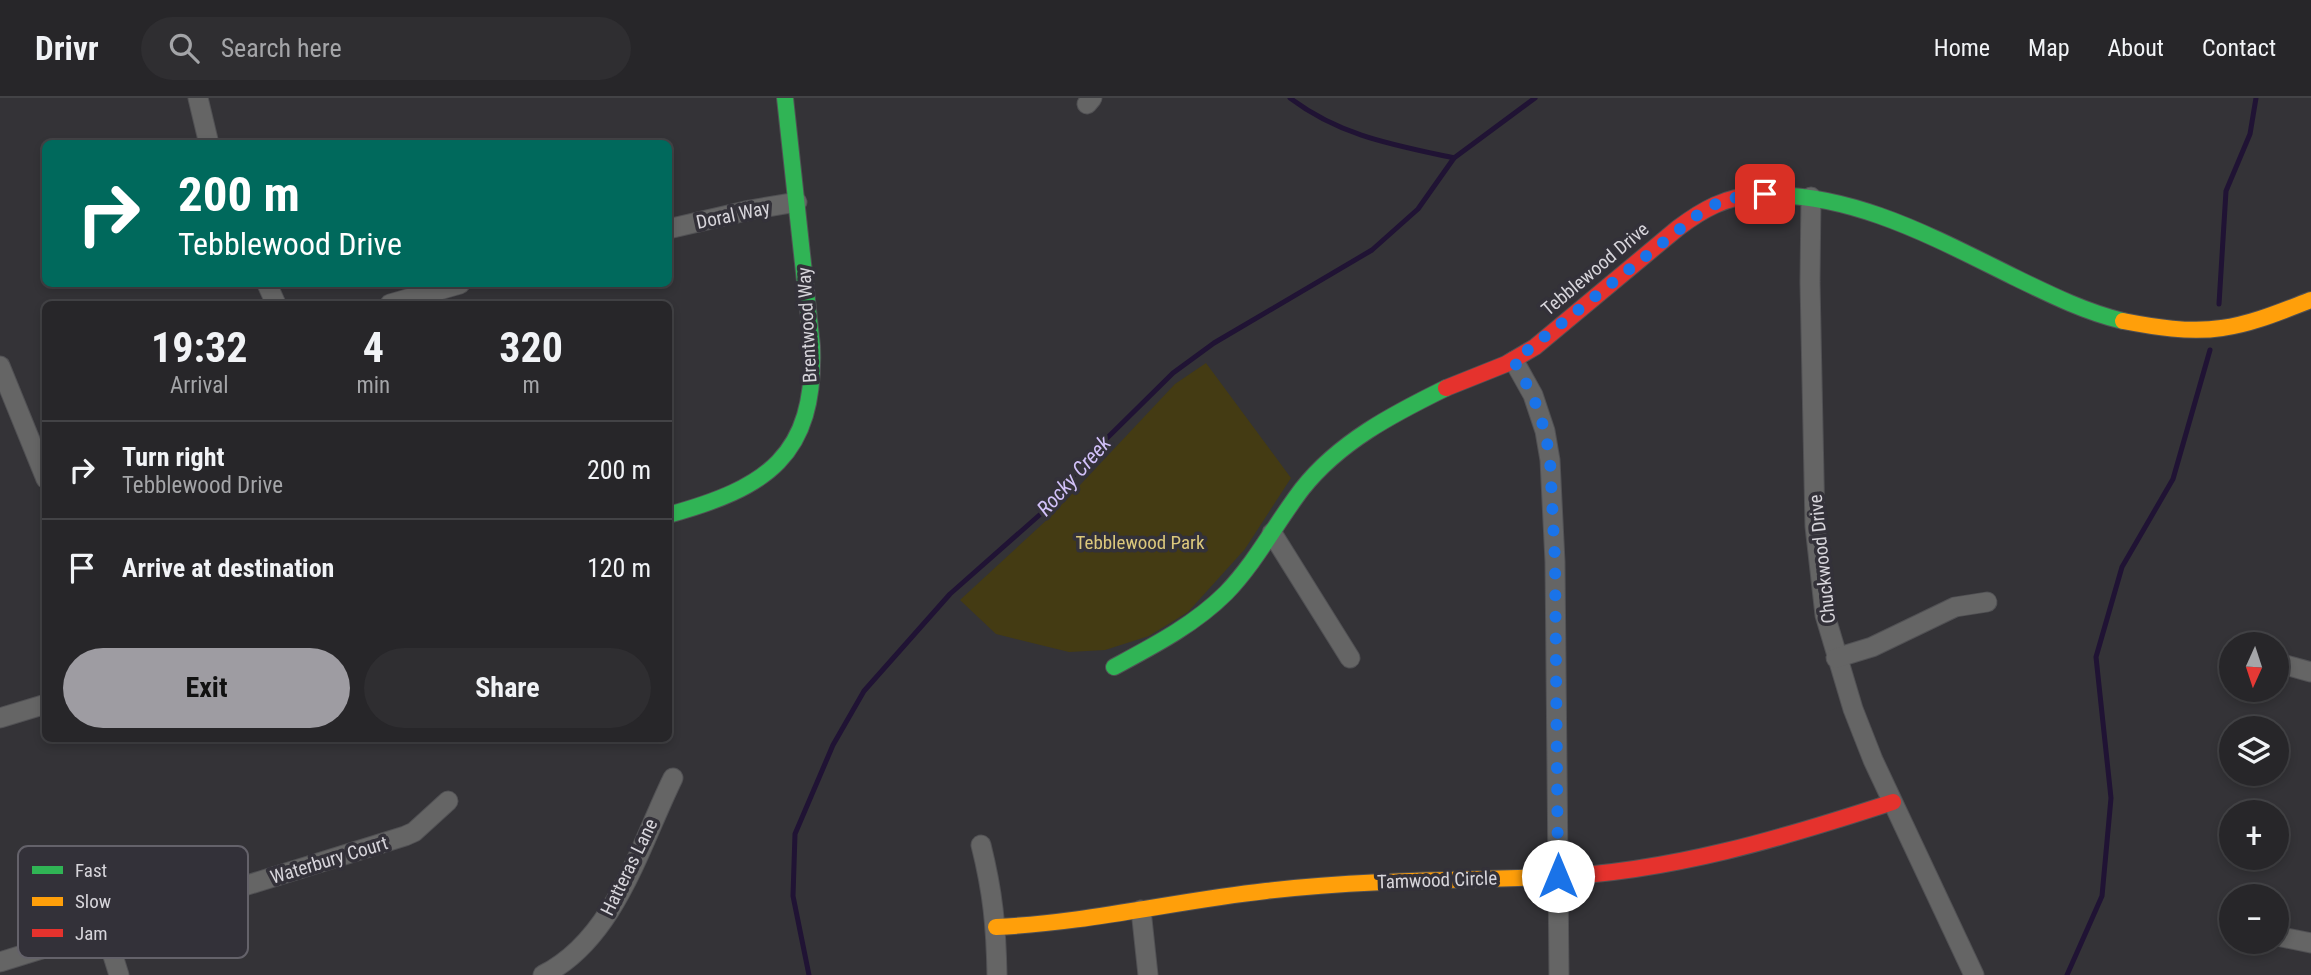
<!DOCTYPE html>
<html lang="en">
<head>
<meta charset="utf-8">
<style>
  body { margin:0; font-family:"Roboto Condensed",sans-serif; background:#2f2e31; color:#f1f3f6; height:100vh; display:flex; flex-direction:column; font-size:26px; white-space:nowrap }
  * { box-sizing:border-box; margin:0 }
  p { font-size:23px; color:#a4a5a8 }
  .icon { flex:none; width:38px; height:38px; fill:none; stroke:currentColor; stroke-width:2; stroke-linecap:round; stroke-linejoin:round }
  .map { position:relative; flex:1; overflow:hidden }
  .drawer { position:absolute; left:42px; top:203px; width:630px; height:441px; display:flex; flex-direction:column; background:#272629; border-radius:10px; box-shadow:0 4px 10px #0003,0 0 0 2px #434346 }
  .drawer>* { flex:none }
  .guide { position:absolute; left:42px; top:42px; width:630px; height:147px; border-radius:10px; box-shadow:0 4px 10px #0003,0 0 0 2px #434346; background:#00695c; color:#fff; overflow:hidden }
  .needle { width:46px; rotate:183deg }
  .buttons { position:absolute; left:2219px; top:534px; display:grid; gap:14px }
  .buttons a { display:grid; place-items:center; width:70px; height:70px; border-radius:50%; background:#272629; box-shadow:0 4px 10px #0003,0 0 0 2px #434346; font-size:35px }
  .pin { position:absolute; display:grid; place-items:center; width:60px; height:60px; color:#fff; margin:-30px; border-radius:14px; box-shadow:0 4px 10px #0006 }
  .me { position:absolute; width:77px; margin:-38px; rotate:0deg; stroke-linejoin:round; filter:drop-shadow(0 0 5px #0008) }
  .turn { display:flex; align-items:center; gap:24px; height:147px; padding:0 21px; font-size:32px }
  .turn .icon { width:91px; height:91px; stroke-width:2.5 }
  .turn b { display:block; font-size:49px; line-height:60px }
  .eta { display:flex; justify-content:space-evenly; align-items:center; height:119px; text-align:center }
  .eta b { font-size:42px; font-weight:700; line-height:49px }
  .action { display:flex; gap:14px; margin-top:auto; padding:14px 21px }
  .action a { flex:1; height:80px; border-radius:42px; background:#9e9ca2; color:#111; font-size:28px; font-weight:700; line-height:80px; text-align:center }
  .action a+a { background:#2f2e31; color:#f1f3f6 }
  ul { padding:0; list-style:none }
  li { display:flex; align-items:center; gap:21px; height:98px; padding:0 21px; border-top:2px solid #434346 }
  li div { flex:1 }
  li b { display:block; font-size:26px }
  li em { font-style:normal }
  header { display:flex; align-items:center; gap:42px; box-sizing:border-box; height:98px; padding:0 35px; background:#272629; border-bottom:2px solid #434346 }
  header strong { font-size:33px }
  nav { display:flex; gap:38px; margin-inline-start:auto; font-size:24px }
  .search { width:490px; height:63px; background:#2f2e31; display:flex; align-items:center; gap:18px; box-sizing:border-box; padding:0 24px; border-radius:38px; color:#a4a5a8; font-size:26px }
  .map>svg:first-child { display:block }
  .green { fill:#443b13 }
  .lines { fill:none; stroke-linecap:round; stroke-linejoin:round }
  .stream { stroke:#201334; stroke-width:5 }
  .street-casing { stroke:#515154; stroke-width:21 }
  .fast-casing { stroke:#515154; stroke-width:18 }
  .slow-casing { stroke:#515154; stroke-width:18 }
  .jam-casing { stroke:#515154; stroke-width:18 }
  .street { stroke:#656565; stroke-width:19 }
  .fast { stroke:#30b455; stroke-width:16 }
  .slow { stroke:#ff9f0a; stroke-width:16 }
  .jam { stroke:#e5322d; stroke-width:16 }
  .route { stroke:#1a73e8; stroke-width:12; stroke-dasharray:0 21.6 }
  .labels { text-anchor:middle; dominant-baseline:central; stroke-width:7; stroke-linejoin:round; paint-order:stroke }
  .street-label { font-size:19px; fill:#d7d5db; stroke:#333139 }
  .park-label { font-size:19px; fill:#dcc87c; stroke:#333139 }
  .water-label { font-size:21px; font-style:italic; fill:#d2c1f9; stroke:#333139 }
  .key { fill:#333139; stroke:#64626a; stroke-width:2 }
  .key-label { font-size:19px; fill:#d7d5db }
</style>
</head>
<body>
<header>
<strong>Drivr</strong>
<div class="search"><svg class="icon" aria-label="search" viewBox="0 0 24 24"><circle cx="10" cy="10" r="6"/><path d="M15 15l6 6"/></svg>Search here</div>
<nav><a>Home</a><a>Map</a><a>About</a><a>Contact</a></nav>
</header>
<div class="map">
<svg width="2311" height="877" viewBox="0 0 2311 877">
  <rect width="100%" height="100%" fill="#343337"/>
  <path class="green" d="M1206 265 1291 380 1245 451 1188 514 1149 538 1105 552 1069 554 996 536 960 502 1050 419 1175 286Z"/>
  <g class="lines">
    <g class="stream">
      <path d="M1290 0C1340 38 1394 47 1454 60"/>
      <path d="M2219 206 2226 93 2250 36 2256 0"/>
      <path d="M809 877 793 798 795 736 833 647 864 593 950 496 1044 413 1096 351 1173 275 1214 245 1372 152 1418 111 1454 60 1535 0"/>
      <path d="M2067 877 2102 798 2111 700 2096 559 2122 469 2173 381 2210 252"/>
    </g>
    <defs>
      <g id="street">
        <path d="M198 0 209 46"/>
        <path d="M1087 6 1092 0"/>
        <path d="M1811 99 1810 184 1815 428 1825 517 1853 611 1873 662 1974 877"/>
        <path d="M668 131 750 112 797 104"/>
        <path d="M267 186 276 206"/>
        <path d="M390 206 460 186"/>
        <path d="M1514 263 1533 297 1545 333 1550 362 1555 464 1559 877"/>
        <path d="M0 268 46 381"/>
        <path d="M1272 435 1350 560"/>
        <path d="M1836 560 1872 549 1955 509 1987 504"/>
        <path d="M2278 565 2311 574"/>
        <path d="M0 620 46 606"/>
        <path d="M981 747C993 795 996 828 997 877"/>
        <path d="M1141 812 1148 877"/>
        <path d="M105 832 119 877"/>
        <path d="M2277 838 2311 845"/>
        <path d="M0 864 405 738 414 734 448 703"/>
        <path d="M543 877C615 841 640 747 673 680"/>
      </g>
      <g id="fast">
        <path d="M1757 97C1850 93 1933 139 2014 179 2049 196 2085 214 2123 223"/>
        <path d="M668 417C766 390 816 359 812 248L785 0"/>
        <path d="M1114 569C1153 548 1194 527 1226 495 1256 464 1276 425 1302 391 1339 344 1393 316 1446 290"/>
      </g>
      <g id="slow">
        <path d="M2123 223C2154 229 2190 235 2222 230 2252 226 2282 213 2311 202"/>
        <path d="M996 829C1087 825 1175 803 1266 793 1361 782 1458 782 1553 779"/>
      </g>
      <g id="jam">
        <path d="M1446 290 1506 266 1535 249 1678 130C1702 112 1726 98 1757 97"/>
        <path d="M1553 779C1670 774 1783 740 1893 704"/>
      </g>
    </defs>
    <use href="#street" class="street-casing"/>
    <use href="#fast" class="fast-casing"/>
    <use href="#slow" class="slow-casing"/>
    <use href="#jam" class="jam-casing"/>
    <use href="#street" class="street"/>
    <use href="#fast" class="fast"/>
    <use href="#slow" class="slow"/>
    <use href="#jam" class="jam"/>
  </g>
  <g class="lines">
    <path class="route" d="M1558 778 1555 464 1550 362 1545 333 1533 298 1514 263 1705 111C1725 101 1742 97 1765 96"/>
  </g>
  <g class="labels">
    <g class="street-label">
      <text transform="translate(733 117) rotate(-12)">Doral Way</text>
      <text transform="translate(1595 171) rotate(-40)">Tebblewood Drive</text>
      <text transform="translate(807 227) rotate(-93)">Brentwood Way</text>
      <text transform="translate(1822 461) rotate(-96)">Chuckwood Drive</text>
      <text transform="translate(329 762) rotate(-17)">Waterbury Court</text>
      <text transform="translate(629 769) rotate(-64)">Hatteras Lane</text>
      <text transform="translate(1437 782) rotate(-2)">Tamwood Circle</text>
    </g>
    <g class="park-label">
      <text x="1140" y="444">Tebblewood Park</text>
    </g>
    <g class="water-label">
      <text transform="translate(1074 378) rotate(-48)">Rocky Creek</text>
    </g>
  </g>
  <rect x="18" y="748" width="230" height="112" rx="10" class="key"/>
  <rect x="32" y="768" width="31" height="8" fill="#30b455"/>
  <rect x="32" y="799" width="31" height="9" fill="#ff9f0a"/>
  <rect x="32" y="831" width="31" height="8" fill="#e5322d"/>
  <g class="key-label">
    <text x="75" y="779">Fast</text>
    <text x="75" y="810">Slow</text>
    <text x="75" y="842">Jam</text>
  </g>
</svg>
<div class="buttons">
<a><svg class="needle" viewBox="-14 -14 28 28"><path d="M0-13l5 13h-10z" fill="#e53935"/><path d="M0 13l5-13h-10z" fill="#a4a5a8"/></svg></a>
<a><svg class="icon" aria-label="layers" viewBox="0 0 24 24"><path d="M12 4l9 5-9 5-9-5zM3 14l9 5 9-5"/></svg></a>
<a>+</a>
<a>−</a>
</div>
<div class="pin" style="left:1765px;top:96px;background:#d93025"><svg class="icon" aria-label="arrive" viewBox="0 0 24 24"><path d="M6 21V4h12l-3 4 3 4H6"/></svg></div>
<svg class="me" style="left:1558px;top:778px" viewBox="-20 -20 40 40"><circle r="19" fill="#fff"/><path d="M0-13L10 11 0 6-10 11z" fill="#1a73e8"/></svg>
<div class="guide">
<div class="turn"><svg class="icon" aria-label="right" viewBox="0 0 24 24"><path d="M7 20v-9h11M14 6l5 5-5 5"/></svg><div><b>200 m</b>Tebblewood Drive</div></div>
</div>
<section class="drawer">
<div class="eta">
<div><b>19:32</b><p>Arrival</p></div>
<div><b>4</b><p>min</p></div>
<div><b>320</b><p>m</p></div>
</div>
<ul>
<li><svg class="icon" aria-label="right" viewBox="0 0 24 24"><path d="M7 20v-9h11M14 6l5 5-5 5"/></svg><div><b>Turn right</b><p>Tebblewood Drive</p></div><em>200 m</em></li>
<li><svg class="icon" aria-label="arrive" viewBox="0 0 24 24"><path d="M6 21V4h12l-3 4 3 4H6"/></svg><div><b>Arrive at destination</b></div><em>120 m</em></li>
</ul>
<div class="action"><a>Exit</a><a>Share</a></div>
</section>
</div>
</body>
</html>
